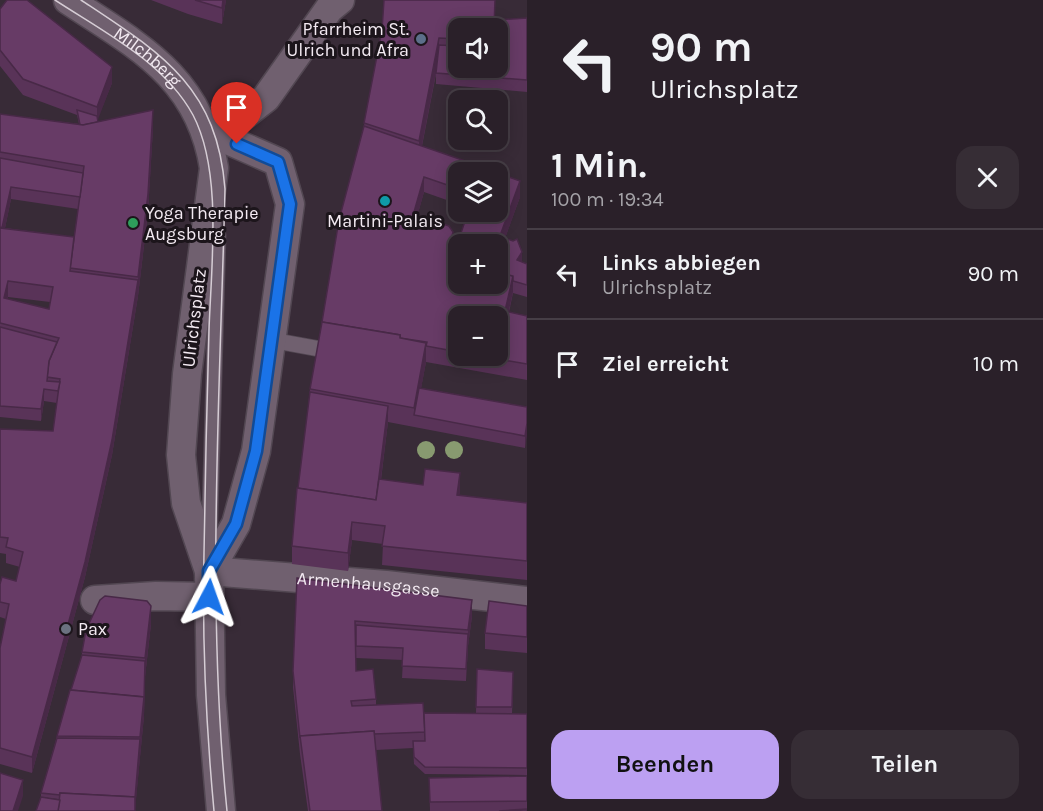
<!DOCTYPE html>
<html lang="de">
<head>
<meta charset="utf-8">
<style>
  body { margin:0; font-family:Karla,sans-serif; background:#362d35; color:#f1f3f6; height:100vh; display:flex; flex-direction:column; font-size:22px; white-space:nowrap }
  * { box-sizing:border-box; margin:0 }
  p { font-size:20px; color:#a5a3a8 }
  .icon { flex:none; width:33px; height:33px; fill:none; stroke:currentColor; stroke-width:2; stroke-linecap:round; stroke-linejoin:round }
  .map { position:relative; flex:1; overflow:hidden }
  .side { display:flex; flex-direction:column; background:#2a2029; width:516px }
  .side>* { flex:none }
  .hud { background:#2a2029; color:#f1f3f6; overflow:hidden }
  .controls { position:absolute; left:448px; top:18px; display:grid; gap:12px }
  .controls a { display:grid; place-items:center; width:60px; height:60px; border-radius:12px; background:#2a2029; box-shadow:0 3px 15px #0003,0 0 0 2px #463e46; font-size:30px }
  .pin { position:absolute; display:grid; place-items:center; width:51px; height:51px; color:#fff; margin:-62px -26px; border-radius:50% 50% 50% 0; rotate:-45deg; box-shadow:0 0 6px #0007 }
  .pin .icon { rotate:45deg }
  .me { position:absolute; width:66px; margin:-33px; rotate:4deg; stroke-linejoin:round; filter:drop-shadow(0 0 4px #0008) }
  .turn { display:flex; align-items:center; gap:21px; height:126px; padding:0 24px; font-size:27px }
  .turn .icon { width:78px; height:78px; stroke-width:2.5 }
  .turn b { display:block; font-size:42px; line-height:51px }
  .round { display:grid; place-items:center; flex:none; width:63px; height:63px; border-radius:18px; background:#362d35 }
  .headline { display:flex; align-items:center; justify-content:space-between; height:102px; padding:0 24px }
  h1 { font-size:36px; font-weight:700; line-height:45px }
  .button { display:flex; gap:12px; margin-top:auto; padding:12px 24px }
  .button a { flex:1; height:69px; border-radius:18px; background:#bca0f2; color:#111; font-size:24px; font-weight:700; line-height:69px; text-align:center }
  .button a+a { background:#362d35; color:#f1f3f6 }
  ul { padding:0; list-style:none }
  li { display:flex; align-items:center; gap:18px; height:90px; padding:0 24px; border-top:2px solid #463e46 }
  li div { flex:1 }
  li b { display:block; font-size:22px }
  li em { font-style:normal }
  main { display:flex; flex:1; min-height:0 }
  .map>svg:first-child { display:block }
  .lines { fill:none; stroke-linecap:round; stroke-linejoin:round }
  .lane-casing { stroke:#524752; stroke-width:17 }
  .street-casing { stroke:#524752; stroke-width:31 }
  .lane { stroke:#70606f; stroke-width:15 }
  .street { stroke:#70606f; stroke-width:28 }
  .tram { stroke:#d6cdd5; stroke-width:1.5 }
  .tree { fill:#889a70 }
  .wall { fill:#593358; fill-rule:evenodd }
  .shaded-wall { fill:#482947 }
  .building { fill:#673b66; stroke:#482947; stroke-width:1.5; fill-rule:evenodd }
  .route-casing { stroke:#114b97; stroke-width:15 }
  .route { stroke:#1a73e8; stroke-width:10 }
  .service-dot { fill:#5c6f8a; stroke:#1c151b; stroke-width:2 }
  .culture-dot { fill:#0f9aa8; stroke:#1c151b; stroke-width:2 }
  .leisure-dot { fill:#2e9e5b; stroke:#1c151b; stroke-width:2 }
  .worship-dot { fill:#6b7280; stroke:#1c151b; stroke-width:2 }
  .labels { text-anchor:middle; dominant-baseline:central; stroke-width:6; stroke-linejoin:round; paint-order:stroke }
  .poi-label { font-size:18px; fill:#f3eaf2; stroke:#1c151b; text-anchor:start }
  .street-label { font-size:18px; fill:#f3eaf2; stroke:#1c151b }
</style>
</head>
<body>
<main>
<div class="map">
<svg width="527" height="811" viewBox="0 0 527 811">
  <rect width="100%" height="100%" fill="#382b37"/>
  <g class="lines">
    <defs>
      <g id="lane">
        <path d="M271 340 320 349"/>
        <path d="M209 547 218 235"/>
      </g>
      <g id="street">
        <path id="s1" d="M68 0C138 46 200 77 214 168L187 374 181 455 186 503 209 571 211 695 221 811"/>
        <path d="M207 131 278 162 290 204 256 451 236 524 209 571"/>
        <path d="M207 131 239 119 266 98 329 9 340 0"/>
        <path id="s2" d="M209 571 386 585 527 601"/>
        <path d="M95 600 156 596 209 597"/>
      </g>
    </defs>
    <use href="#lane" class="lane-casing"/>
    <use href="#street" class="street-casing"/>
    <use href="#lane" class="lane"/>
    <use href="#street" class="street"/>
    <g class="tram">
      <path d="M55 0C104 32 164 62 193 115 223 172 211 267 209 330 207 404 205 479 204 553 202 639 206 725 214 811"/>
      <path d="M81 0C161 53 217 86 225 189 220 396 206 605 227 811"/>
    </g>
  </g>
  <g class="tree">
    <circle cx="426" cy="450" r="9"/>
    <circle cx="454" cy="450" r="9"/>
  </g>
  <g class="wall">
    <path d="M151 0H226L222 24 188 14Z"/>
    <path d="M0 9 112 83 97 120 98 122 153 128 148 212 138 296 112 455 85 577 32 773 0 764V648L6 619 0 617V584L16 581 20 567 6 563V554L0 553V429L53 431 57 403 44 401 41 421 0 417V114L79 124 77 115 23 95 0 66ZM11 199 78 209 74 237 5 228ZM8 297 50 302 49 309 7 299Z"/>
    <path d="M527 18V92L436 84V74L422 146 459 172V212H498L520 197 505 238 522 262 527 264V297L513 293 509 312 527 316V380L426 362 421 388 527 407 525 448 388 422 381 480 460 492 459 495 527 503V580L382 565 383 544 352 540 348 571 292 564V546L310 389 364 126 382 30 495 20ZM459 28H498V68H459ZM424 192 458 204V213L462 220 465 221 458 242 414 227ZM459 316 498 356H459Z"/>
    <path d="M297 578 472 616 468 646 466 681 402 678 403 660 356 658V671L376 699V705L424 713H476L477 669 513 684 512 714H527V775L425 774 414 764 413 748 376 750 382 811H308L300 754 293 687Z"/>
    <path d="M527 606V653L485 649V633Z"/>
    <path d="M151 624 145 677 144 716 135 808 41 797V793L57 736 82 655V652Z"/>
    <path d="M527 776V811H430L429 778Z"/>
  </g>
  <g class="shaded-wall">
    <path d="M223 0H226L222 24V8Z"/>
    <path d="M439 38V57L419 160V141Z"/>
    <path d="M112 67V83L97 122V107Z"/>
    <path d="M153 110V128L148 212 138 296 112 455 85 577 32 773V757L138 280Z"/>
    <path d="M424 177V192L410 242V226Z"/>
    <path d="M520 181V197L498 258V244H497Z"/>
    <path d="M11 187V199L2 243V231Z"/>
    <path d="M522 252V264L517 260Z"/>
    <path d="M513 276V292L505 327V311Z"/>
    <path d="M8 281V297L4 314V298Z"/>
    <path d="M426 343V362L416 416 414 415V408Z"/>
    <path d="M44 389V401L41 421V409Z"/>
    <path d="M388 406V422L376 518V502Z"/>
    <path d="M527 423V435L525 448V436Z"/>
    <path d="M460 473V492L457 514V495Z"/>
    <path d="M352 522V540L348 571V553Z"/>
    <path d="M472 600V616L468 646 466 681 468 630Z"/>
    <path d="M151 606V624L145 677 144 716 135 811V800L144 700 145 658Z"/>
    <path d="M23 780V796L18 811H13Z"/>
  </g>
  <g class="building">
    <path d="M7 0H27L112 67 97 107 23 79 0 50V9Z"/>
    <path d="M195 0H223L222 8Z"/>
    <path d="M384 0H495L494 28H459V39L439 38 419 141 364 123 382 30Z"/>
    <path d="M527 18V80L436 73 439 45 459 46V68H498V28H494V20Z"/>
    <path d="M77 110 97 116 98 122 83 125H80Z"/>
    <path d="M153 110 148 194 138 277 70 268 84 166 0 152V114L83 125Z"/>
    <path d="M364 126 497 172H459V189L424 177 410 226 419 229 421 221 427 219 449 226 453 232 451 240 458 242 468 212H498V173L520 181 497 244H459V284H498V272L513 276 505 311 527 316V364L479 356H498V316H459V352L426 346 427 342 400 338V335L322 322 339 220Z"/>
    <path d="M0 158 83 173 80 197 11 187 2 228 0 227Z"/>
    <path d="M0 228 74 237 70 271 138 280 112 440 85 562 32 757 0 748V648L9 604 0 602V584L2 577 16 581 23 552 6 547 8 538 0 537V429L53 431 60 379 47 377 49 361 59 338 0 323ZM8 281 53 287 49 309 4 298Z"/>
    <path d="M501 237 513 241 517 239 522 252 517 260 527 264V285L513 281V276L498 272V246Z"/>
    <path d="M322 322 400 335V338L426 343 414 408 310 389Z"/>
    <path d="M0 327 57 342 49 361 47 381 60 382 58 391 44 389 41 409 0 406Z"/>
    <path d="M419 388 527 407V423L525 436 414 415Z"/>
    <path d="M310 392 388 406 376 500 298 488Z"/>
    <path d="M425 469 460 473 457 495 527 503V561L382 546 385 526 352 522 348 553 292 546 297 488 376 500 379 479 423 485Z"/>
    <path d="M297 578 472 600 468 630 355 621 356 671 373 669 376 699 351 701 352 706 423 703 425 732 374 734V731L300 736V738L293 671Z"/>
    <path d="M105 596 147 601 151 606 145 658 82 652 86 630 100 600Z"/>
    <path d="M489 601 527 606V637L485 633Z"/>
    <path d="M356 625 468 634 466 669 402 666 403 648 356 646Z"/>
    <path d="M82 655 145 661 144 700V697L71 690Z"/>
    <path d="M477 669 513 672 512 707H476Z"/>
    <path d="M70 690 144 697 140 737 57 736Z"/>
    <path d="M424 713 527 714V768L425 767 414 757 413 741H425Z"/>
    <path d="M374 731 382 811H310L300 736Z"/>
    <path d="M57 738 140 739 135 798V797L60 793V795L41 793Z"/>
    <path d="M0 773 23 780 13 811H0Z"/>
    <path d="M527 776V801L430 802 429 778Z"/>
    <path d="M60 793 135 797V811H58Z"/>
    <path d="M41 797 60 800 58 811H36Z"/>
    <path d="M527 809V811H499Z"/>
  </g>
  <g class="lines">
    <defs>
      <path id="route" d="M209 597V571L236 524 256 451 290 204 278 162 237 144"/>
    </defs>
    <use href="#route" class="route-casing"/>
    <use href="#route" class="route"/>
  </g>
  <circle class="service-dot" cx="421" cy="39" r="6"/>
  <circle class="culture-dot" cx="385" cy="201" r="6"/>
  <circle class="leisure-dot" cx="133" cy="223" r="6"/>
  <circle class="worship-dot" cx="66" cy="629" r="6"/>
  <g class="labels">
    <g class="poi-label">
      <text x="409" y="29" text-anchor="end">Pfarrheim St.<tspan x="409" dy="21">Ulrich und Afra</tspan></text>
      <text x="145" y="213">Yoga Therapie<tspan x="145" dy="21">Augsburg</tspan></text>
      <text x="385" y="221" text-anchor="middle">Martini-Palais</text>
      <text x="78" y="629">Pax</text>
    </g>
    <g class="street-label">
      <text stroke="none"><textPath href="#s1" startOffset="98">Milchberg</textPath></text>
      <text transform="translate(194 318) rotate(-83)">Ulrichsplatz</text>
      <text stroke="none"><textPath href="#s2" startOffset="160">Armenhausgasse</textPath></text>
    </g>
  </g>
</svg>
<div class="controls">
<a><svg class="icon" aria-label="sound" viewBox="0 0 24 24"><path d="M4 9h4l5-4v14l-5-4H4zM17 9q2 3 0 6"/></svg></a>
<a><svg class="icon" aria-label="search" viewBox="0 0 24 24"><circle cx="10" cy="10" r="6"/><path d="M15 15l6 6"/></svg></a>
<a><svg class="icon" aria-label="layers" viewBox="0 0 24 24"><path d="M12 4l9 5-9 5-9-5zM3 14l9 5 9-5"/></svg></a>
<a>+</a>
<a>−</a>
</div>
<div class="pin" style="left:237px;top:144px;background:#d93025"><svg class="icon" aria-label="arrive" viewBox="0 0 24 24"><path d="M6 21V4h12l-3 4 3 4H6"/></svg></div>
<svg class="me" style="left:209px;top:597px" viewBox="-20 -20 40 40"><path d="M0-17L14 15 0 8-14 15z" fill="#1a73e8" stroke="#fff" stroke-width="4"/></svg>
</div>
<section class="side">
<div class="hud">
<div class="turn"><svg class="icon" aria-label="left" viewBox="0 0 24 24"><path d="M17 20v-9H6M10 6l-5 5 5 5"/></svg><div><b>90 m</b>Ulrichsplatz</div></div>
</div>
<div class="headline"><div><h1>1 Min.</h1><p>100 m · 19:34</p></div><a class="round"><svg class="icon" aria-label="close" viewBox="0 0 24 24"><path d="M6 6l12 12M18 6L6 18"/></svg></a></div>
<ul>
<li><svg class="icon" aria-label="left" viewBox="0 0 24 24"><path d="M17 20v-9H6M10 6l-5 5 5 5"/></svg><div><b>Links abbiegen</b><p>Ulrichsplatz</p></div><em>90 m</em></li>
<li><svg class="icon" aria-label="arrive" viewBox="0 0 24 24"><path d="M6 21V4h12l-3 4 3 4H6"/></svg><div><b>Ziel erreicht</b></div><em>10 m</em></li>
</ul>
<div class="button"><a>Beenden</a><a>Teilen</a></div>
</section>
</main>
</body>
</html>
